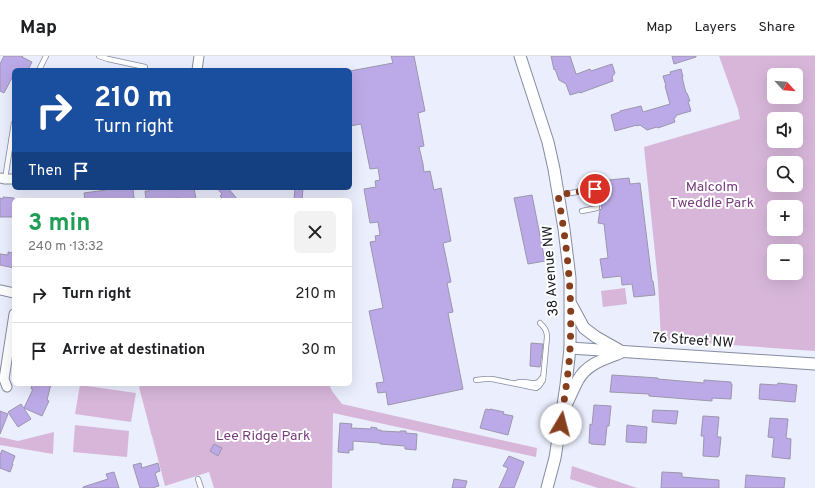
<!DOCTYPE html>
<html lang="en">
<head>
<meta charset="utf-8">
<style>
  body { margin:0; font-family:Overpass,sans-serif; background:#f2f2f2; color:#202124; height:100vh; display:flex; flex-direction:column; font-size:15px; white-space:nowrap }
  * { box-sizing:border-box; margin:0 }
  p { font-size:13px; color:#757577 }
  .icon { flex:none; width:22px; height:22px; fill:none; stroke:currentColor; stroke-width:2; stroke-linecap:round; stroke-linejoin:round }
  .map { position:relative; flex:1; overflow:hidden }
  .sheet { position:absolute; left:12px; top:142px; width:340px; height:188px; display:flex; flex-direction:column; background:#fff; border-radius:6px; box-shadow:0 4px 16px #0002 }
  .sheet>* { flex:none }
  .top-card { position:absolute; left:12px; top:12px; width:340px; height:122px; border-radius:6px; box-shadow:0 4px 16px #0002; background:#1a4fa0; color:#fff; overflow:hidden }
  .needle { width:26px; rotate:116deg }
  .buttons { position:absolute; left:767px; top:12px; display:grid; gap:8px }
  .buttons a { display:grid; place-items:center; width:36px; height:36px; border-radius:6px; background:#fff; box-shadow:0 4px 16px #0002; font-size:20px }
  .pin { position:absolute; display:grid; place-items:center; width:34px; height:34px; color:#fff; margin:-17px; border:2px solid #fff; border-radius:50%; box-shadow:0 1px 4px #0007 }
  .me { position:absolute; width:44px; margin:-22px; rotate:8deg; stroke-linejoin:round; filter:drop-shadow(0 0 3px #0008) }
  .turn { display:flex; align-items:center; gap:14px; height:84px; padding:0 16px; font-size:18px }
  .turn .icon { width:52px; height:52px; stroke-width:2.5 }
  .turn b { display:block; font-size:28px; line-height:34px }
  .then { display:flex; align-items:center; height:38px; padding:0 16px; background:#0003; gap:8px; font-size:15px }
  .round { display:grid; place-items:center; flex:none; width:42px; height:42px; border-radius:6px; background:#f2f2f2 }
  .head { display:flex; align-items:center; justify-content:space-between; height:68px; padding:0 16px }
  h1 { font-size:24px; font-weight:700; line-height:30px; color:#1e9e55 }
  ul { padding:0; list-style:none }
  li { display:flex; align-items:center; gap:12px; height:56px; padding:0 16px; border-top:1px solid #e0e0e0 }
  li div { flex:1 }
  li b { display:block; font-size:15px }
  li em { font-style:normal }
  header { display:flex; align-items:center; gap:24px; box-sizing:border-box; height:56px; padding:0 20px; background:#fff; border-bottom:1px solid #e0e0e0 }
  header strong { font-size:19px }
  nav { display:flex; gap:22px; margin-inline-start:auto; font-size:14px }
  .map>svg:first-child { display:block }
  .green { fill:#d7b6da; fill-rule:evenodd }
  .building { fill:#bcaae8; stroke:#9c96ad }
  .lines { fill:none; stroke-linecap:round; stroke-linejoin:round }
  .service-casing { stroke:#858ca1; stroke-width:6 }
  .minor-casing { stroke:#858ca1; stroke-width:11 }
  .tertiary-casing { stroke:#858ca1; stroke-width:13 }
  .service { stroke:#fff; stroke-width:4.5 }
  .minor { stroke:#fff; stroke-width:9 }
  .tertiary { stroke:#fff; stroke-width:11 }
  .route { stroke:#863e1d; stroke-width:7; stroke-dasharray:0 12.6 }
  .labels { text-anchor:middle; dominant-baseline:central; stroke-width:4; stroke-linejoin:round; paint-order:stroke }
  .park-label { font-size:14px; fill:#773d7c; stroke:#fff }
  .street-label { font-size:14px; fill:#181a22; stroke:#fff }
</style>
</head>
<body>
<header>
<strong>Map</strong>
<nav><a>Map</a><a>Layers</a><a>Share</a></nav>
</header>
<div class="map">
<svg width="815" height="432" viewBox="0 0 815 432">
  <rect width="100%" height="100%" fill="#eaeefd"/>
  <g class="green">
    <path d="M719 0H815V295L661 284 658 226 644 91 740 63 738 53ZM774 19H796V41H774ZM774 63H796V85H774ZM774 107H796V129H774ZM774 151H796V173H774ZM774 195H796V217H774Z"/>
    <path d="M625 232 627 248 603 251 601 235Z"/>
    <path d="M146 328H329L332 335 342 348 537 392 536 401 333 357 332 432H214L209 416 165 430 152 380 151 378V377L139 331Z"/>
    <path d="M80 329 136 337 131 366 75 358Z"/>
    <path d="M75 369 129 375 127 401 73 396Z"/>
    <path d="M54 376 53 398 0 389V381L18 385Z"/>
    <path d="M572 410 637 432H598L570 423Z"/>
  </g>
  <g class="building">
    <path d="M4 0H23L22 1 32 6 28 14H14V18L4 37 0 35V8Z"/>
    <path d="M391 0H414L425 55 418 57 424 90 419 91 423 108 424 116 430 115 434 134 441 132 451 185 443 187 451 226 447 227 453 256 448 257 463 333 388 349 386 336 378 337 376 327 384 326 369 255 383 252 370 186 376 185 375 180 380 179 378 166 370 167 364 133 376 131 375 125 380 124 378 112 370 113 361 68 350 70V15L393 7Z"/>
    <path d="M551 0H570L576 18H577L590 13 591 15 612 8 615 17 612 21 613 25 580 37V36L570 39 566 28 559 24 555 13 554 14Z"/>
    <path d="M672 0H696V1L674 8Z"/>
    <path d="M681 13 683 21H682L686 37H687L690 45H688L691 55 677 59 674 63 675 66 658 72 657 71 647 74 640 69 637 70V69L615 75 611 59 620 56V55L641 50 643 56 670 48 665 30H666L663 20 671 18 670 16Z"/>
    <path d="M629 122 630 128 640 127 652 225H653L655 239 634 241 632 228 622 229 621 220 603 222 600 203 608 202 604 168 598 167 600 154 601 153H602L599 128 609 127V124Z"/>
    <path d="M117 132H133L134 142H133V144H85L84 137 106 134V133Z"/>
    <path d="M149 132H157V133L175 132V134L182 132H194L196 143 181 144 180 142 146 144 145 135H149Z"/>
    <path d="M217 132H228L238 144H224L220 140 222 138Z"/>
    <path d="M295 132H303L302 144H294Z"/>
    <path d="M532 139 545 205 528 208 514 142Z"/>
    <path d="M3 141 14 142V161H0V142L3 143Z"/>
    <path d="M8 196 14 197V212L0 209V198L8 199Z"/>
    <path d="M531 287 543 288 540 311 530 310Z"/>
    <path d="M612 319 658 322V323L704 327V324L731 326V328H732L731 343 712 342V345L649 340V338L610 336Z"/>
    <path d="M778 327 797 329 795 346 759 343 760 328 777 329Z"/>
    <path d="M32 328H51L47 344 49 345 42 360 24 352 33 333H31Z"/>
    <path d="M21 348 31 363 18 371 8 356Z"/>
    <path d="M594 349 611 350 609 370H607L605 389 591 388V387H589L590 368 592 369Z"/>
    <path d="M486 353 490 354V353L504 356 503 358 513 360 508 379 480 372 485 355Z"/>
    <path d="M653 354 678 355 676 368 652 366Z"/>
    <path d="M0 355 8 358 0 378Z"/>
    <path d="M703 360 719 361 717 381H721L719 400 718 401 703 400 704 380H701Z"/>
    <path d="M770 362 788 363 786 382 791 383 790 403 772 401 774 382 768 381Z"/>
    <path d="M340 367 352 368 351 372 371 373V371L377 372V374H381V375L400 376V375H406V377L417 378 416 394 405 393V390L380 388V387L353 385V394H349V397L338 396Z"/>
    <path d="M627 369 647 371 646 387 626 386Z"/>
    <path d="M214 388 222 392 218 400 210 395Z"/>
    <path d="M2 394 15 400 12 408H13L10 416 0 412V399Z"/>
    <path d="M509 400 524 406 514 432H499L508 412 503 410Z"/>
    <path d="M141 407 142 412 158 407 160 415 155 417 159 430 152 432H140L133 409Z"/>
    <path d="M114 416 119 432H83V431L108 423 106 418Z"/>
    <path d="M662 416 682 417V421L719 424V432H661Z"/>
    <path d="M746 419 785 422 784 432H745Z"/>
    <path d="M454 423 467 425 465 432H452Z"/>
  </g>
  <g class="lines">
    <defs>
      <g id="service">
        <path d="M99 0 108 3 145 11 144 14"/>
        <path d="M39 14 46 0"/>
        <path d="M5 123 14 67"/>
        <path d="M559 139 595 133 597 152 582 155"/>
        <path d="M476 324 485 323H492L536 332 539 330 543 324 547 281C547 275 545 272 540 267"/>
        <path d="M516 327C518 326 521 326 523 326 531 326 536 331 542 322"/>
        <path d="M198 423 201 432"/>
      </g>
      <g id="minor">
        <path d="M197 14 199 0"/>
        <path d="M0 122 5 123H14"/>
        <path d="M0 234 14 237"/>
        <path d="M7 331 4 323 14 258"/>
      </g>
      <g id="tertiary">
        <path d="M520 0 548 86 554 113 564 173 570 222V292L566 329 555 402 547 432"/>
        <path d="M571 248 584 272 596 281 619 294"/>
        <path d="M570 292 815 308"/>
        <path d="M567 347C571 339 574 331 578 324 587 308 604 303 620 297"/>
      </g>
    </defs>
    <use href="#service" class="service-casing"/>
    <use href="#minor" class="minor-casing"/>
    <use href="#tertiary" class="tertiary-casing"/>
    <use href="#service" class="service"/>
    <use href="#minor" class="minor"/>
    <use href="#tertiary" class="tertiary"/>
  </g>
  <g class="lines">
    <path class="route" d="M561 368C564 342 569 317 570 292 573 240 567 189 558 139L595 133"/>
  </g>
  <g class="labels">
    <g class="park-label">
      <text x="712" y="131">Malcolm<tspan x="712" dy="16">Tweddle Park</tspan></text>
      <text x="263" y="380">Lee Ridge Park</text>
    </g>
    <g class="street-label">
      <text transform="translate(551 215) rotate(-94)">38 Avenue NW</text>
      <text transform="translate(693 285) rotate(4)">76 Street NW</text>
    </g>
  </g>
</svg>
<div class="buttons">
<a><svg class="needle" viewBox="-14 -14 28 28"><path d="M0-13l5 13h-10z" fill="#e53935"/><path d="M0 13l5-13h-10z" fill="#757577"/></svg></a>
<a><svg class="icon" aria-label="sound" viewBox="0 0 24 24"><path d="M4 9h4l5-4v14l-5-4H4zM17 9q2 3 0 6"/></svg></a>
<a><svg class="icon" aria-label="search" viewBox="0 0 24 24"><circle cx="10" cy="10" r="6"/><path d="M15 15l6 6"/></svg></a>
<a>+</a>
<a>−</a>
</div>
<div class="pin" style="left:595px;top:133px;background:#d93025"><svg class="icon" aria-label="arrive" viewBox="0 0 24 24"><path d="M6 21V4h12l-3 4 3 4H6"/></svg></div>
<svg class="me" style="left:561px;top:368px" viewBox="-20 -20 40 40"><circle r="19" fill="#fff"/><path d="M0-13L10 11 0 6-10 11z" fill="#863e1d"/></svg>
<div class="top-card">
<div class="turn"><svg class="icon" aria-label="right" viewBox="0 0 24 24"><path d="M7 20v-9h11M14 6l5 5-5 5"/></svg><div><b>210 m</b>Turn right</div></div>
<div class="then">Then<svg class="icon" aria-label="arrive" viewBox="0 0 24 24"><path d="M6 21V4h12l-3 4 3 4H6"/></svg></div>
</div>
<section class="sheet">
<div class="head"><div><h1>3 min</h1><p>240 m · 13:32</p></div><a class="round"><svg class="icon" aria-label="close" viewBox="0 0 24 24"><path d="M6 6l12 12M18 6L6 18"/></svg></a></div>
<ul>
<li><svg class="icon" aria-label="right" viewBox="0 0 24 24"><path d="M7 20v-9h11M14 6l5 5-5 5"/></svg><div><b>Turn right</b></div><em>210 m</em></li>
<li><svg class="icon" aria-label="arrive" viewBox="0 0 24 24"><path d="M6 21V4h12l-3 4 3 4H6"/></svg><div><b>Arrive at destination</b></div><em>30 m</em></li>
</ul>
</section>
</div>
</body>
</html>
